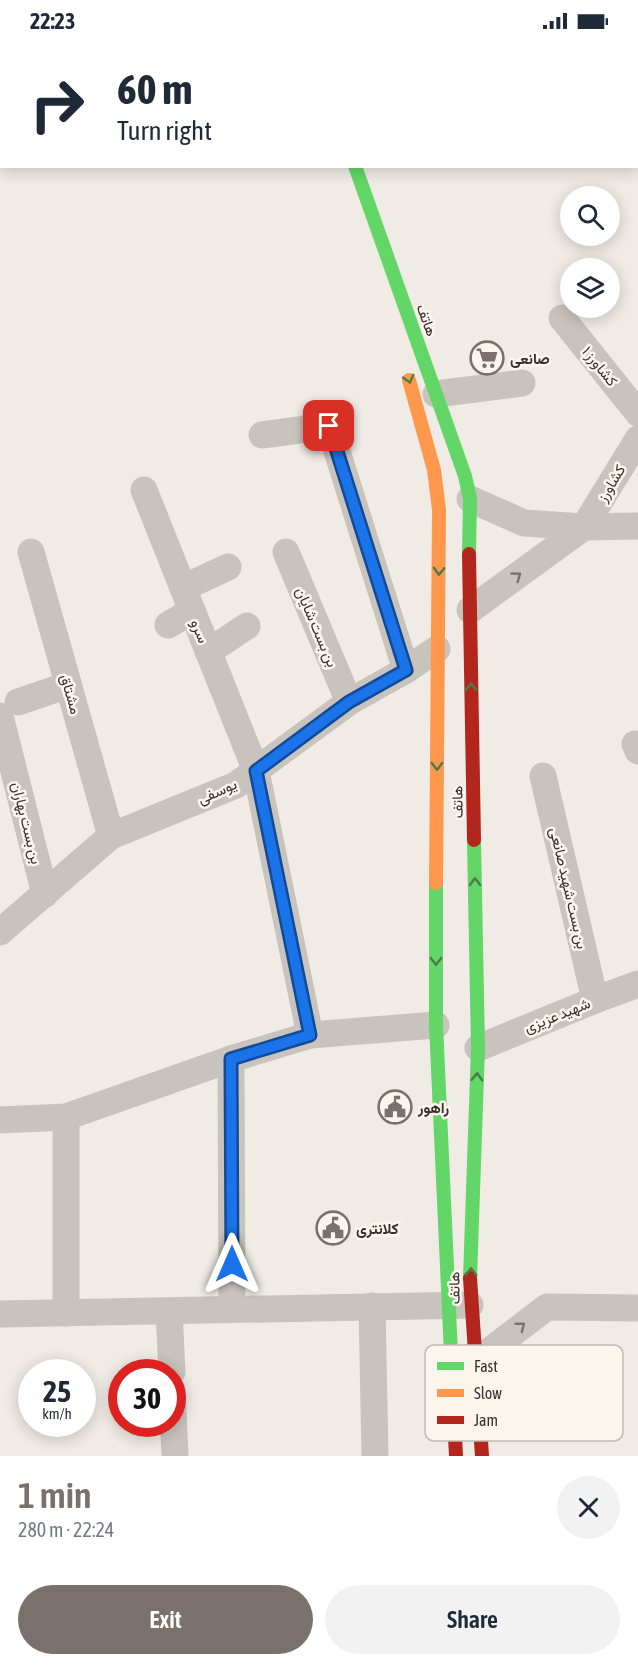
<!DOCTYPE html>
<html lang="en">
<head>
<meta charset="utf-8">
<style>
  body { margin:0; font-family:"Asap Condensed",Vazirmatn,sans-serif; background:#f2f2f3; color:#1f2937; height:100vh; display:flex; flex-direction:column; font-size:22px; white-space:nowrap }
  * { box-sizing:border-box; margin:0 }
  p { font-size:20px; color:#747a83 }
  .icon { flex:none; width:33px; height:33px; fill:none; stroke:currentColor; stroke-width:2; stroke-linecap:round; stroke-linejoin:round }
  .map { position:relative; height:1414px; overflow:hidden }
  .panel { display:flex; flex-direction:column; background:#fff; flex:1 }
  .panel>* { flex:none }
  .guide { position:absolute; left:0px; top:0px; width:639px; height:126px; box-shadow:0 3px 15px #0003; background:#fff; color:#1f2937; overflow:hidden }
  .fabs { position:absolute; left:560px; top:144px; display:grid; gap:12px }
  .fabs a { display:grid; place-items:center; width:60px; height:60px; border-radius:50%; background:#fff; box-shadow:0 3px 15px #0003; font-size:30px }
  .speed { position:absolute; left:18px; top:1317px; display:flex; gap:12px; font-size:30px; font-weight:700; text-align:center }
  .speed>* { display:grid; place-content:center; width:78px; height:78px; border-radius:50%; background:#fff; box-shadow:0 3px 15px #0003; line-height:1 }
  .speed small { font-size:15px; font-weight:400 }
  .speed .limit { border:9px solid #d22; background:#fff; color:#111 }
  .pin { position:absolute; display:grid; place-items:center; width:51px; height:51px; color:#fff; margin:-26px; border-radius:12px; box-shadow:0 3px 9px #0006 }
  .me { position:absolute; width:66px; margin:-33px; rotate:0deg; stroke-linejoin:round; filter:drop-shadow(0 0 4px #0008) }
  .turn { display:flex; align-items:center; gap:21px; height:126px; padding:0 18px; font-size:27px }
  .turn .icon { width:78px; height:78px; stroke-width:2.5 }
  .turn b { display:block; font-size:42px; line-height:51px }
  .round { display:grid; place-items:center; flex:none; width:63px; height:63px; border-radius:32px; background:#f2f2f3 }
  .overview { display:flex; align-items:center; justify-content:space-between; height:102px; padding:0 18px }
  h1 { font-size:36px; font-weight:600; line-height:45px; color:#7a716c }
  .button { display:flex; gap:12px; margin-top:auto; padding:12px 18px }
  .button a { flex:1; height:69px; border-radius:36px; background:#7a716c; color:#fff; font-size:24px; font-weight:600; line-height:69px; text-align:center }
  .button a+a { background:#f2f2f3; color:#1f2937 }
  .status { display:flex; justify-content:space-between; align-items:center; height:42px; padding:0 30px; background:#fff; direction:ltr }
  .status svg { height:16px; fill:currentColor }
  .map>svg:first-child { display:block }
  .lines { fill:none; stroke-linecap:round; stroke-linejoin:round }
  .street { stroke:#c9c3be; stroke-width:27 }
  .fast { stroke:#63d668; stroke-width:14 }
  .slow { stroke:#ff974d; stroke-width:14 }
  .jam { stroke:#b3261e; stroke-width:14 }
  .oneway { stroke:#4d7b46 }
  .oneway2 { stroke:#7b726d }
  .route-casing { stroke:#114b97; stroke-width:15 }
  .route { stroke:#1a73e8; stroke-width:10 }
  .labels { text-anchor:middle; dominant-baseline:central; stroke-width:5; stroke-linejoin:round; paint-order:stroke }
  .street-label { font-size:15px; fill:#3b302b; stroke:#fbf5ee }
  .poi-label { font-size:15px; font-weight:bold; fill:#3b302b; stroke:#fbf5ee; text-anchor:start }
  .key { fill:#fbf5ee; stroke:#c1bab4; stroke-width:1.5 }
  .key-label { font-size:16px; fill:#3b302b }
</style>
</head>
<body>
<div class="status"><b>22:23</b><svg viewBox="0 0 49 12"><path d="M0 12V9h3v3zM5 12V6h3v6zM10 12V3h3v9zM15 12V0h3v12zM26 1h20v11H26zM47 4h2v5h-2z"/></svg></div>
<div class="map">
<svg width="638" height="1414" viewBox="0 0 638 1414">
  <rect width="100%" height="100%" fill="#f0ebe5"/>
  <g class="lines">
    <g class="street">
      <path d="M562 276 638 371"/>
      <path d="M436 352 522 341"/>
      <path d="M262 393 329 384 406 628"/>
      <path d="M144 448 256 729 310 993"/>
      <path d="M470 457 524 481 584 485 470 568"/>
      <path d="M584 485 638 397"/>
      <path d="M584 485 638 484"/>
      <path d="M31 510 111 794"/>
      <path d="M286 510 349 660"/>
      <path d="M183 546 228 525"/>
      <path d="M168 583 192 569"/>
      <path d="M208 610 247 584"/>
      <path d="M18 660 68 643"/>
      <path d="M0 674 45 852"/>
      <path d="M635 702 638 709"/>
      <path d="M543 734 595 958"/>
      <path d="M0 890 111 794 236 743 349 660 406 628 437 607"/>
      <path d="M478 1006 595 958 638 942"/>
      <path d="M231 1017 232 1267"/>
      <path d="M66 1075V1271"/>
      <path d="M0 1078 66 1075 231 1017 310 993 436 983"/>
      <path d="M372 1264 375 1414"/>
      <path d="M169 1269 172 1330"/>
      <path d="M0 1272 470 1263"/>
      <path d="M475 1320 547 1265 638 1266"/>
      <path d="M172 1348 175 1414"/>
    </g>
    <g class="fast">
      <path d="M355 124 465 434 470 457 469 512"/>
      <path d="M436 841V983L452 1334"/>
      <path d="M470 1236 478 1006 474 798"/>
    </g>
    <path class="slow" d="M409 338 434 428 439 468 436 841"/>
    <g class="jam">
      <path d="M285 0 286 2"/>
      <path d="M311 0 312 2"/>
      <path d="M469 512 474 798"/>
      <path d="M470 1236 482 1414"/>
      <path d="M452 1334 456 1414"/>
    </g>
  </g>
  <defs><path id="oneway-chevron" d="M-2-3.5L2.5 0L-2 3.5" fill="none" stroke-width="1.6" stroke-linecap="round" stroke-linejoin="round" transform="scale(1.5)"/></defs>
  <g class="oneway">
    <use href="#oneway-chevron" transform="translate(409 337) rotate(75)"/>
    <use href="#oneway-chevron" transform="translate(439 529) rotate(92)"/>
    <use href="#oneway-chevron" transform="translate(471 645) rotate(-91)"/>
    <use href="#oneway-chevron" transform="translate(437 724) rotate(90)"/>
    <use href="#oneway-chevron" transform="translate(475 840) rotate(-91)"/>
    <use href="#oneway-chevron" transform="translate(436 919) rotate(90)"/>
    <use href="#oneway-chevron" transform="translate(477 1035) rotate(-88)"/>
    <use href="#oneway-chevron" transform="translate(471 1230) rotate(-90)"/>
  </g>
  <g class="oneway2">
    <use href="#oneway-chevron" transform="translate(517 534) rotate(-36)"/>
    <use href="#oneway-chevron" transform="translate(521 1284) rotate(-38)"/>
  </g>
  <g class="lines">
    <defs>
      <path id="route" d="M232 1222 231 1017 310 993 256 729 349 660 406 628 329 384"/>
    </defs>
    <use href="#route" class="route-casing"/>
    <use href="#route" class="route"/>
  </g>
  <defs>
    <symbol id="supermarket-ring" viewBox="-11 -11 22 22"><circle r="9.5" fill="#fbf5ee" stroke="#7a716c" stroke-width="1.5"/><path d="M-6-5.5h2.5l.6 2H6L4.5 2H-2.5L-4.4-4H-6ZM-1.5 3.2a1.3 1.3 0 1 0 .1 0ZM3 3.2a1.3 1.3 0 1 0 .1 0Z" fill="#7a716c"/></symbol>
    <symbol id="civic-ring" viewBox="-11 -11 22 22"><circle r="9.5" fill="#fbf5ee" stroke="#7a716c" stroke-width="1.5"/><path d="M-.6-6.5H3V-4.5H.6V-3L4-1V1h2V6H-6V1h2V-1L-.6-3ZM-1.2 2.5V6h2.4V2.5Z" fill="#7a716c"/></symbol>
  </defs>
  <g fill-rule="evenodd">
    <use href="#supermarket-ring" x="468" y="297" width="38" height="38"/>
    <use href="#civic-ring" x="376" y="1046" width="38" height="38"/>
    <use href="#civic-ring" x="314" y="1167" width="38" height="38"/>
  </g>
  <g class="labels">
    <g class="street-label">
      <text transform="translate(427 278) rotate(70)">هاتف</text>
      <text transform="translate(600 324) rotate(51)">کشاورز ۱</text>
      <text transform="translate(611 441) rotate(-59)">کشاورز</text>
      <text transform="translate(317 585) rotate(67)">بن بست شایان</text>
      <text transform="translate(200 589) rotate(68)">سرو</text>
      <text transform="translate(71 652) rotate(74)">مشتاق</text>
      <text transform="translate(217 749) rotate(-24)">یوسفی</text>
      <text transform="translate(457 760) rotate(-91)">هاتف</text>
      <text transform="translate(27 781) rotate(76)">بن بست بهاران</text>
      <text transform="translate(569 846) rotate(77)">بن بست شهید صانعی</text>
      <text transform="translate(557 973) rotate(-22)">شهید عزیزی</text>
      <text transform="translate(454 1246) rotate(-91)">هاتف</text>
    </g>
    <g class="poi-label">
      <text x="510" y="316">صانعی</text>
      <text x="418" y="1065">راهور</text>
      <text x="356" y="1186">کلانتری</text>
    </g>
  </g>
  <rect x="425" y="1303" width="198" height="96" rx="9" class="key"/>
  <rect x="437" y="1320" width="27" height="8" fill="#63d668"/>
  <rect x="437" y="1347" width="27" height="8" fill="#ff974d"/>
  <rect x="437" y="1374" width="27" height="8" fill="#b3261e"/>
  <g class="key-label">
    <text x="474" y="1330">Fast</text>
    <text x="474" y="1357">Slow</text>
    <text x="474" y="1384">Jam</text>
  </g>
</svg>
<div class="fabs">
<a><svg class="icon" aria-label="search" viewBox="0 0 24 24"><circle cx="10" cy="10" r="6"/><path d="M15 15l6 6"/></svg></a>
<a><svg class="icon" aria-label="layers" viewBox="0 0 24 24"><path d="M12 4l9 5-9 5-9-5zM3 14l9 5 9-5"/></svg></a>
</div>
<div class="speed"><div>25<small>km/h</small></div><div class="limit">30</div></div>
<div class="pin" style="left:329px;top:384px;background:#d93025"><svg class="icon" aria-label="arrive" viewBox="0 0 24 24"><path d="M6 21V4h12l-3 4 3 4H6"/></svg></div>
<svg class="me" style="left:232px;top:1222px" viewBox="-20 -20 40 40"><path d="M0-17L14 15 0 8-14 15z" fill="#1a73e8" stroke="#fff" stroke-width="4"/></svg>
<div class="guide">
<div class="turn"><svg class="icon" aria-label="right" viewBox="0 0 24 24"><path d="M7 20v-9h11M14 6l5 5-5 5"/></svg><div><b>60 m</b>Turn right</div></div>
</div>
</div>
<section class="panel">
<div class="overview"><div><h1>1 min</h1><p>280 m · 22:24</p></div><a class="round"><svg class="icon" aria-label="close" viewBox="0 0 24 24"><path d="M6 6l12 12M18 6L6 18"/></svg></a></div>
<div class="button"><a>Exit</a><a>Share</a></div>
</section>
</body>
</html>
